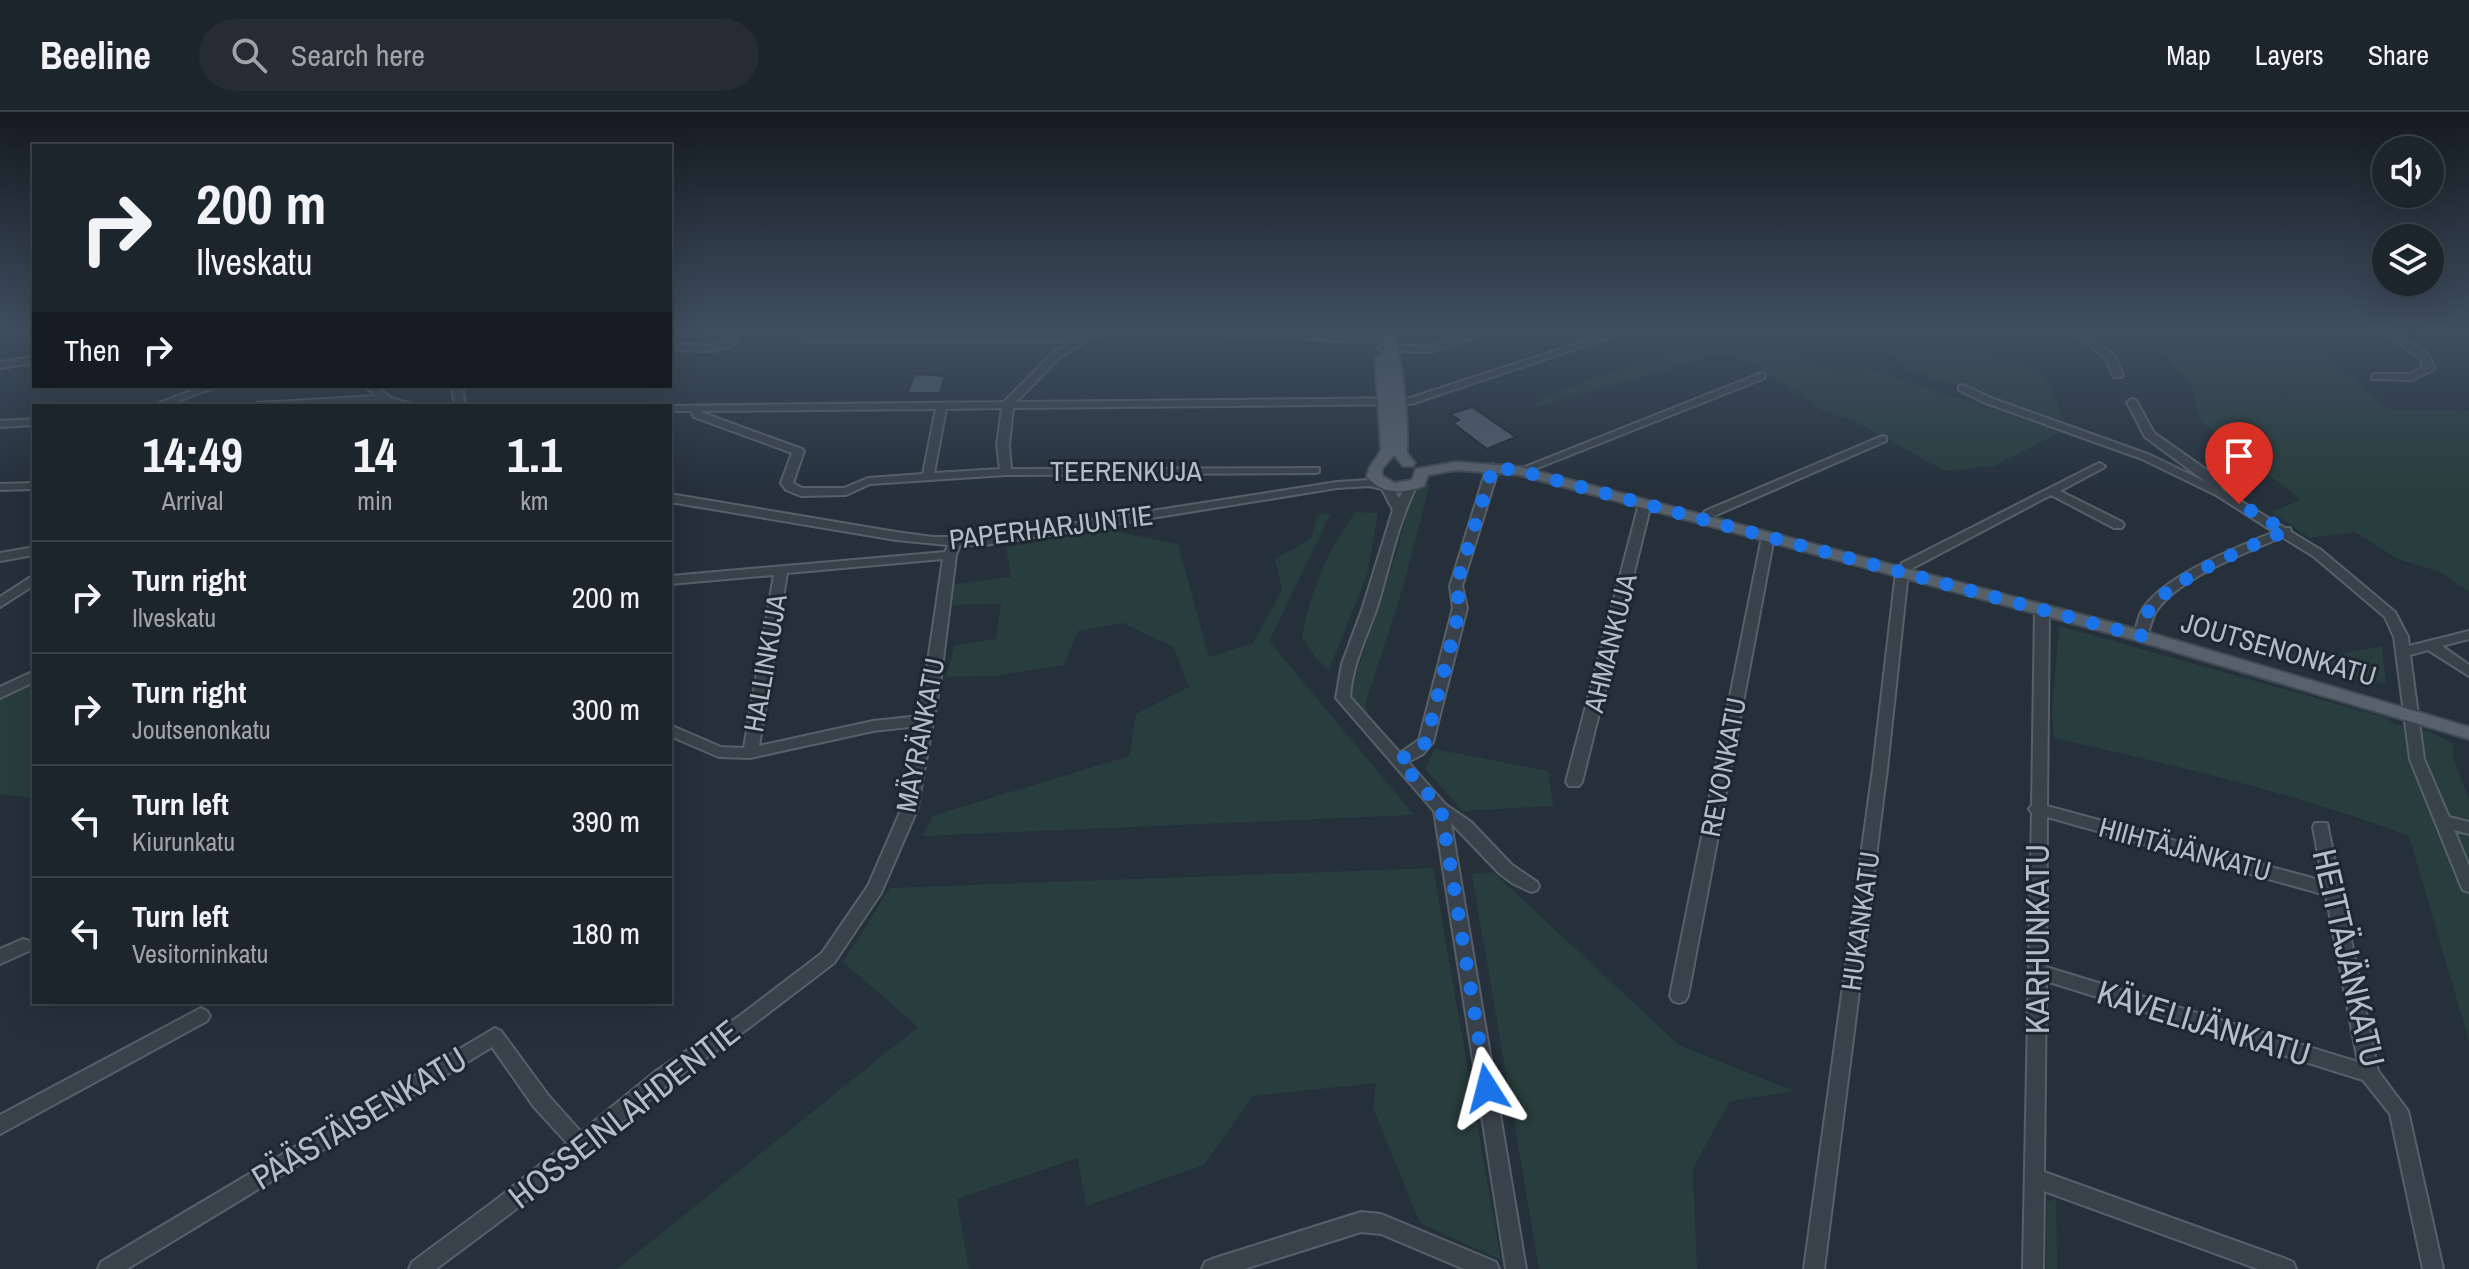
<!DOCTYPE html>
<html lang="en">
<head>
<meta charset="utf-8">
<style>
  body { margin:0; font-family:"Archivo Narrow",sans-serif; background:#252c34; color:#f1f3f6; height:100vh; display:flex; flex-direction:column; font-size:30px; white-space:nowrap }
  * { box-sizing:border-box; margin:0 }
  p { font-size:26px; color:#a0a4a9 }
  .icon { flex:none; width:44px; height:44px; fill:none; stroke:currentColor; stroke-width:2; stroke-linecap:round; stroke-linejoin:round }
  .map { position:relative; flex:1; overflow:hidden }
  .sheet { position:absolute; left:32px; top:292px; width:640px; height:600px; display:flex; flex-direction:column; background:#1c242c; border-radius:0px; box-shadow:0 8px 32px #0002,0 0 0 2px #3a4148 }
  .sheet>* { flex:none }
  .guide { position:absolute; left:32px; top:32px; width:640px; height:244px; border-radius:0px; box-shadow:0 8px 32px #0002,0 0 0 2px #3a4148; background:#1c242c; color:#f1f3f6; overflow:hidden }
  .fabs { position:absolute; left:2372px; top:24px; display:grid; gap:16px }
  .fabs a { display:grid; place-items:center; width:72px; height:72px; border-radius:50%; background:#1c242c; box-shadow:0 8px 32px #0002,0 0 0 2px #3a4148; font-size:40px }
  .pin { position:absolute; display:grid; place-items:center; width:68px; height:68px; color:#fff; margin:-82px -34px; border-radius:50% 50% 50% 0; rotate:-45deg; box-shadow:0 0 8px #0007 }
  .pin .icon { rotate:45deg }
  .me { position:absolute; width:88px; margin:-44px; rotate:351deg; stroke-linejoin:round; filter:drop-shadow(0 0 6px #0008) }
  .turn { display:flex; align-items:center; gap:28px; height:168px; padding:0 32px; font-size:36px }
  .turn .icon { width:104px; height:104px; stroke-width:2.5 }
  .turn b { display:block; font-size:56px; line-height:68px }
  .then { display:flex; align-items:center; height:76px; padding:0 32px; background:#0003; gap:16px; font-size:30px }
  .eta { display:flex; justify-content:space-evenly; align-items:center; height:136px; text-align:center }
  .eta b { font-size:48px; font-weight:700; line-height:56px }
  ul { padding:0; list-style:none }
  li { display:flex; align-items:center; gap:24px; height:112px; padding:0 32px; border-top:2px solid #3a4148 }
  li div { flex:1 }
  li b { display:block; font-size:30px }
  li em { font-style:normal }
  header { display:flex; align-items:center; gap:48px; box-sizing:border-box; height:112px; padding:0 40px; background:#1c242c; border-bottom:2px solid #3a4148 }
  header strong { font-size:38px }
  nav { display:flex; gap:44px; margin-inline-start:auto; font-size:28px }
  .search { width:560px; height:72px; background:#252c34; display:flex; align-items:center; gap:20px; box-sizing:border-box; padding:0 28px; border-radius:44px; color:#a0a4a9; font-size:30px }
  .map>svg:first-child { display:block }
  .green { fill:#283d3d }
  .building { fill:#505c69; stroke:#202932; stroke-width:2 }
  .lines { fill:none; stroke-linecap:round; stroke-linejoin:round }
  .minor-casing { stroke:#576069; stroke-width:4 }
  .major-casing { stroke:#424b54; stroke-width:4 }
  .minor { fill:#39424b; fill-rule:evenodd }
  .major { fill:#57616b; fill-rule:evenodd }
  .route { stroke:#1a73e8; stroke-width:14; stroke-dasharray:0 25.2 }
  .labels { text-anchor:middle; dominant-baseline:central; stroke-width:6; stroke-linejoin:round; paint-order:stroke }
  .street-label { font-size:28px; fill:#b4bdc7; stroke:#1e2730 }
  .near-street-label { font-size:34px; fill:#b4bdc7; stroke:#1e2730 }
</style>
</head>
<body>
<header>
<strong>Beeline</strong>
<div class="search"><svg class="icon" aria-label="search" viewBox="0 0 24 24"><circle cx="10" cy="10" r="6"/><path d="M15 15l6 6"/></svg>Search here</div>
<nav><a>Map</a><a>Layers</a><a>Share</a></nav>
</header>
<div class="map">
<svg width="2469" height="1157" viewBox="0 0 2469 1157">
  <rect width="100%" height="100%" fill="#25303b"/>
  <g class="green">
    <path d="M1779 219C1806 250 1823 265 1867 256L2061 320 1994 354 1946 359 1854 309 1825 300 1750 250 1724 241 1532 296 1544 284 1686 235Z"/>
    <path d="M1867 219H1962L1989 242 2043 261 2065 309 1910 258Z"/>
    <path d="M2139 219H2317L2331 231 2325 245 2389 297 2469 299V480L2440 460 2398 447 2355 420 2310 426 2271 400 2301 388 2200 309 2192 273Z"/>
    <path d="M1430 371 1404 472 1365 593 1369 603 1351 587 1352 575 1397 439 1408 395 1417 379Z"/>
    <path d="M1356 400 1378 401 1367 463 1329 558 1316 546 1302 525C1309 482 1330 433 1356 400Z"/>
    <path d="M1331 401 1269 529 1414 703 923 724 932 704 1129 644 1136 602 1189 575 1173 535 1123 511 1078 519 1064 553 995 564 946 565 955 533 996 527 1001 492 952 493 954 472 1011 465 1006 435 1108 418 1178 432 1209 545 1253 531 1282 478 1275 447 1311 427 1317 403Z"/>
    <path d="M2059 514 2387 606 2394 612 2431 620 2454 632 2453 646 2469 686V929L2409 724C2295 681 2173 653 2054 626L2052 604Z"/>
    <path d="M2382 534 2386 572 2262 542 2331 544Z"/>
    <path d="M34 569V686L0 682V586Z"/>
    <path d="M1435 637 1548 659 1553 694 1463 699 1425 657Z"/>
    <path d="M1433 756 1501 1148 1420 1111 1373 996 1376 971 1253 984 1204 1053 1086 1094 1078 1046 957 1087 969 1157H617L918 915 843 850 890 776Z"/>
    <path d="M1493 760 1679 933 1794 979 1730 989 1693 1056 1697 1157H1539L1472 762Z"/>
    <path d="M2056 1086 2057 1157H2046L2047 1090Z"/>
  </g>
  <g class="building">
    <path d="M915 262 945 264 940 281H907Z"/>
    <path d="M1472 295 1516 325 1487 337 1453 311 1459 308 1450 302Z"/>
  </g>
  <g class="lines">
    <defs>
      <g id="minor">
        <path d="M1093 219H1105L1061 244 1016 290 1410 286 1615 219H1629L1411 292 1013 296 1009 333 1011 357 1319 356V360L1315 361 1006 363 870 372 846 383 801 384 786 378 781 371 792 341 694 305 691 299H670V294H666L1004 290 1053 240 1072 230H808L803 227 808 224H1082ZM1002 296 997 333 1000 357 934 361 946 297ZM936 297 923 362 868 366 844 376H802L793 371 804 339 802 337 703 301 702 299Z"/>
        <path d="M1206 219H1263L1389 225 1394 228 1389 231 1211 222Z"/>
        <path d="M1478 219H1492L1431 240 1383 239 1378 236 1383 233 1430 234Z"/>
        <path d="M2073 219H2084L2115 244 2123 263 2122 265H2114L2106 247Z"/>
        <path d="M2381 219H2392L2428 242 2434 256 2433 258 2412 268 2372 267V263L2376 262H2410L2423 255 2420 246Z"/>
        <path d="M734 225 738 226V230L731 234 712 239 670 238V232L712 233Z"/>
        <path d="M34 245V251L0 256V250Z"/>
        <path d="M1761 261 1765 262V266L1525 361 1521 362 1515 359Z"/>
        <path d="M1963 273 1991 286 2150 343 2206 370 2145 325 2127 290 2132 287 2136 288 2154 321 2211 361 2224 379 2285 416H2290L2291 420 2321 438 2395 500 2408 525 2409 534 2469 519V527L2442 534 2469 553V564L2428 538 2410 543 2424 647 2449 705 2469 710V722L2454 718 2469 754V780L2463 778 2461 774 2410 647 2394 525 2385 505 2313 444 2282 425C2247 440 2179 466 2157 498 2151 506 2150 518 2146 527H2136L2134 524C2136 516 2138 507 2141 500 2160 465 2238 435 2274 420L2216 383 2142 347 1983 290 1959 278V274Z"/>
        <path d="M203 274H218L166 294H151Z"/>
        <path d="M364 274H376L390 285 417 294H400L386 290 316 294H252L257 291 376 284Z"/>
        <path d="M452 274H462L465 294H455Z"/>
        <path d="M34 307V313L0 315V309Z"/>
        <path d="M1882 324 1886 325V329L1714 404 1710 412H1702L1700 409 1705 399Z"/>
        <path d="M2099 351 2105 354 2103 356 2060 379 2122 410 2124 413 2122 416H2114L2051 383 1911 457 1908 460 1887 657 1824 1157H1804L1873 657 1896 460 1902 451Z"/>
        <path d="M1493 352 1499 355 1462 474 1467 496 1433 630 1423 642 1408 650 1446 693 1471 710 1512 753 1537 770 1539 774 1537 778 1531 780 1512 771 1500 762 1451 711 1526 1157H1506L1434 699 1336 586 1342 552 1362 498 1393 398 1382 377 1369 374 1337 376 985 433H960L956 443 940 572 917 698 881 781 834 851 750 915 670 971 511 1101 436 1157H409L412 1150 497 1087 567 1031 534 995 492 935 127 1157H98L101 1150 495 916 501 919 548 983 581 1020 656 959 738 905 822 841 868 774 901 698 918 614 873 619 750 646 719 645 670 624V613L721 635 744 636 774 463 670 472V464L945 440 948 433 896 428 670 390V382L896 420 933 425H985L1337 370 1369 368 1391 373 1399 386 1406 373H1414L1416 375C1397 413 1390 454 1377 495 1367 525 1352 553 1350 585L1400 641 1419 628 1453 496 1450 474 1487 355ZM943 447 920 604 873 609 759 634 787 461Z"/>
        <path d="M34 371V377L0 378V372Z"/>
        <path d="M1645 388 1651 392 1582 670 1579 674H1569L1566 670 1639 392Z"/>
        <path d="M1768 421 1774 425 1688 884 1685 889 1679 891 1673 889 1670 884 1762 425Z"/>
        <path d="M34 435V443L0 449V441Z"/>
        <path d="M34 463V473L0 495V485Z"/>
        <path d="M2042 494 2049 498 2047 694 2323 769 2313 715 2315 711H2327L2378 959 2408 999 2443 1157H2423L2390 1002 2363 968 2046 869 2044 1060 2286 1147 2293 1150 2296 1157H2258L2044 1079 2043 1157H2023L2032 701 2029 697 2032 693 2035 498ZM2047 705 2326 783 2358 950 2046 855Z"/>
        <path d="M34 559V570L0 586V575Z"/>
        <path d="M23 827 29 829 31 834 29 839 0 852V837Z"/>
        <path d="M201 896 207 899 210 904 207 909 0 1022V1003Z"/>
        <path d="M1361 1100 1381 1102 1496 1150 1499 1157H1464L1381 1122 1361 1120 1244 1157H1202L1205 1150 1212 1147Z"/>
      </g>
      <path id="major" d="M1381 219H1393C1404 259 1408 300 1407 341L1415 351 1413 354H1403L1394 343 1382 357V364L1395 371 1412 368 1416 357 1456 350 1521 355 2147 520 2469 615V627L2135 528 1520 363 1456 358 1428 363 1424 374C1403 382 1383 383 1367 365 1368 352 1378 348 1381 337L1375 245 1386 242Z"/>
    </defs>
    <use href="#minor" class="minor-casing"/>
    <use href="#major" class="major-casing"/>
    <use href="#minor" class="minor"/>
    <use href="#major" class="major"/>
  </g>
  <linearGradient id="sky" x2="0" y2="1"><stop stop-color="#141a20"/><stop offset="0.57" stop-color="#404e60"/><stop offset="1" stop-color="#404e60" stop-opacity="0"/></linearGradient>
  <rect width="2469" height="381" fill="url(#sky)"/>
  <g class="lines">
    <path class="route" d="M1487 976 1441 697 1399 648 1418 638 1426 630 1460 496 1456 474 1493 355 1521 359 2141 524C2143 516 2145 507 2148 500 2165 469 2253 433 2286 419L2239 392"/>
  </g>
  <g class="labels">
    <g class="street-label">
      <text x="1126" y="359">TEERENKUJA</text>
      <text transform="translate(1051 415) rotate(-7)">PAPERHARJUNTIE</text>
      <text transform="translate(1610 531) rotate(-76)">AHMANKUJA</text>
      <text transform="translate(2279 537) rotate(16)">JOUTSENONKATU</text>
      <text transform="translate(765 551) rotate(-80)">HALLINKUJA</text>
      <text transform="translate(920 623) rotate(-79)">MÄYRÄNKATU</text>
      <text transform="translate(1723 655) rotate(-79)">REVONKATU</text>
      <text transform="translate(2185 737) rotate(15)">HIIHTÄJÄNKATU</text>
      <text transform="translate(1860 809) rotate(-82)">HUKANKATU</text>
    </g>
    <g class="near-street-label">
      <text transform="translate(2037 827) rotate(-90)">KARHUNKATU</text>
      <text transform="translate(2349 846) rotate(77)">HEITTÄJÄNKATU</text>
      <text transform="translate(2204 911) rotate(17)">KÄVELIJÄNKATU</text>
      <text transform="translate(624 1002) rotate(-38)">HOSSEINLAHDENTIE</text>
      <text transform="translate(359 1006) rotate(-31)">PÄÄSTÄISENKATU</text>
    </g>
  </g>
</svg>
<div class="fabs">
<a><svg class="icon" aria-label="sound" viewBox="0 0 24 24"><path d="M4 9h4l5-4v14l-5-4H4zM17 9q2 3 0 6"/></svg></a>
<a><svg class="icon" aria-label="layers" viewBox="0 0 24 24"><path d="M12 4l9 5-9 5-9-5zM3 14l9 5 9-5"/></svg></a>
</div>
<div class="pin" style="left:2239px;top:392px;background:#d93025"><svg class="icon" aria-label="arrive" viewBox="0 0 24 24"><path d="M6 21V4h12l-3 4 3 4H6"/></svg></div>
<svg class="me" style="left:1487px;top:976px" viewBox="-20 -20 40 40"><path d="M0-17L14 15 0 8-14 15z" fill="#1a73e8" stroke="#fff" stroke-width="4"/></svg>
<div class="guide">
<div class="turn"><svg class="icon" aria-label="right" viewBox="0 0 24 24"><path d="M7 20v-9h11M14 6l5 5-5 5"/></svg><div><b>200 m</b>Ilveskatu</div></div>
<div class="then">Then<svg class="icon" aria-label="right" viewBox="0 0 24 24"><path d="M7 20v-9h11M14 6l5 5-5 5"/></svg></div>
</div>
<section class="sheet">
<div class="eta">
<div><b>14:49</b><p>Arrival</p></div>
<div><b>14</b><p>min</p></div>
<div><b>1.1</b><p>km</p></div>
</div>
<ul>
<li><svg class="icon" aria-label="right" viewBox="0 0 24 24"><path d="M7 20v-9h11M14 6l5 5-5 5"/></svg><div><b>Turn right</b><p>Ilveskatu</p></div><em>200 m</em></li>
<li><svg class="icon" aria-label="right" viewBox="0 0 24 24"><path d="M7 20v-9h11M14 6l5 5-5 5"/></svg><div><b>Turn right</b><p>Joutsenonkatu</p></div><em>300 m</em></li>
<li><svg class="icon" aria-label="left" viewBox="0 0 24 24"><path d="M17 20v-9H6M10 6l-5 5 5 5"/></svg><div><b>Turn left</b><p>Kiurunkatu</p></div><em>390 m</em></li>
<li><svg class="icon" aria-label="left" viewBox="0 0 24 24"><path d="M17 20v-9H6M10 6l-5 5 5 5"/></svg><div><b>Turn left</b><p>Vesitorninkatu</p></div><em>180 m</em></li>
</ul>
</section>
</div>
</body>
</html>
